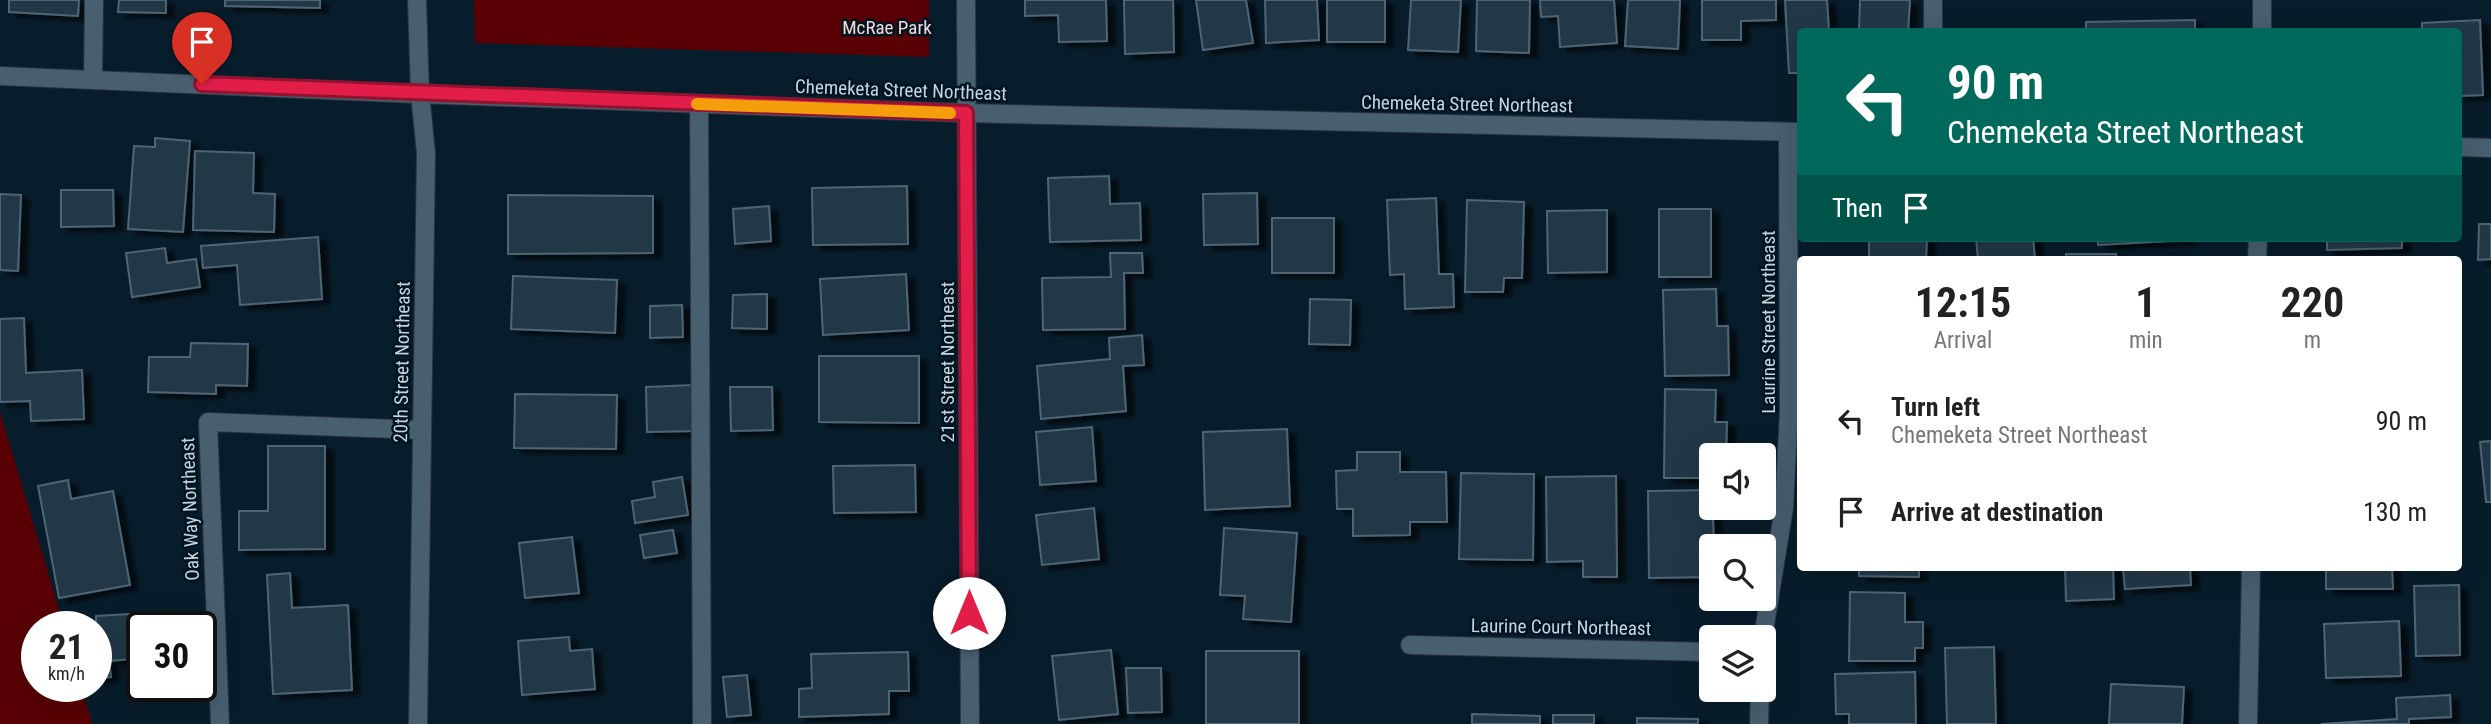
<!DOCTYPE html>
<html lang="en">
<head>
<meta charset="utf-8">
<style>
  body { margin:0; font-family:"Roboto Condensed",sans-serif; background:#f6f6f6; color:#222; height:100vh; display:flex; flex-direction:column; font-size:26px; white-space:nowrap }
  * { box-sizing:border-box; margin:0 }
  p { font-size:23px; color:#767676 }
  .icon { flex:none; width:38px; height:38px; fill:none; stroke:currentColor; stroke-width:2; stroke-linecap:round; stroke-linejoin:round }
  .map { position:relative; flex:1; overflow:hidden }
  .details { position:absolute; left:1797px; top:256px; width:665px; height:315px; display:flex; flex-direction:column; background:#fff; border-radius:7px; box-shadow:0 7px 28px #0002 }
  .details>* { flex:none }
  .guide { position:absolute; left:1797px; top:28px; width:665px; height:214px; border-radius:7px; box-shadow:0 7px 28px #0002; background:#00695c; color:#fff; overflow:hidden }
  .controls { position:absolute; left:1699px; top:443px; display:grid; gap:14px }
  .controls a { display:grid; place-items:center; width:77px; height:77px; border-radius:7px; background:#fff; box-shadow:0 7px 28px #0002; font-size:35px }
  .speed { position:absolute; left:21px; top:611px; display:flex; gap:14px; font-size:35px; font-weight:700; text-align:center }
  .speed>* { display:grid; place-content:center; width:91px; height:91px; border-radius:50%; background:#fff; box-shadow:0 7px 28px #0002; line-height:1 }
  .speed small { font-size:18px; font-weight:400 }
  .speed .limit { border:4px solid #111; border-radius:10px; background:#fff; color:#111 }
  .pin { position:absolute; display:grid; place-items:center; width:60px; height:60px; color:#fff; margin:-72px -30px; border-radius:50% 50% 50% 0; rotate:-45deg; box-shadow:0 0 7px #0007 }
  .pin .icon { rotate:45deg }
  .me { position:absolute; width:77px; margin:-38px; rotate:0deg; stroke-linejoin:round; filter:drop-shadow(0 0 5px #0008) }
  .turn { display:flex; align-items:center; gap:24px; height:147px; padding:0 35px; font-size:32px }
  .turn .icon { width:91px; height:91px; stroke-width:2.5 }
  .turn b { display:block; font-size:49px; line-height:60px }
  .then { display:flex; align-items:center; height:66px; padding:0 35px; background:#0003; gap:14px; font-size:26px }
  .eta { display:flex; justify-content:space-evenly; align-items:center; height:119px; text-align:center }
  .eta b { font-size:42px; font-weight:700; line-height:49px }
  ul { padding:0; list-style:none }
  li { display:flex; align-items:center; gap:21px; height:91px; padding:0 35px }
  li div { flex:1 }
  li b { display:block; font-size:26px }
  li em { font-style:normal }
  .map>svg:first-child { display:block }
  .green { fill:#580004 }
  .building { fill:#213746; stroke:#4e6575; stroke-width:2; filter:url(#shadow) }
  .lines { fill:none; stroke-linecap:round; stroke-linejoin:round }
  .minor-casing { stroke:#2c3440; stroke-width:20 }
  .minor { stroke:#485f70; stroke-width:18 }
  .route-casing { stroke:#92132f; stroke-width:18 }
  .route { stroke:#e11d48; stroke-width:12 }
  .slow { stroke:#f59e0b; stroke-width:12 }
  .labels { text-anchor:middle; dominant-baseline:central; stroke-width:5; stroke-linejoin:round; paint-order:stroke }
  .park-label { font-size:19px; fill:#f4d8d5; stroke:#011421 }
  .street-label { font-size:19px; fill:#c8d5df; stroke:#011421 }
</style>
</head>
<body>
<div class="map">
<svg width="2491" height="724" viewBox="0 0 2491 724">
  <defs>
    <filter id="shadow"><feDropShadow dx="8" dy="4.5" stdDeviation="2" flood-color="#0009"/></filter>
  </defs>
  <rect width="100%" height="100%" fill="#081d2b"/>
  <g class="green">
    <path d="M474 0H929V57L475 43Z"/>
    <path d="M0 412 64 626H37V686H81L92 724H0Z"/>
  </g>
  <g class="building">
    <path d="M9 0H79L78 16 9 12Z"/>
    <path d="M119 0H166V13L118 12Z"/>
    <path d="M225 0H320V8L225 6Z"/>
    <path d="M1025 0H1106L1107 41 1059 42 1058 15 1025 16Z"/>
    <path d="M1124 0H1173L1174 52 1125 54Z"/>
    <path d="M1196 0H1246L1253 43 1203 50Z"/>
    <path d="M1265 0H1317L1319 40 1266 43Z"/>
    <rect x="1327" y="0" width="58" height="42"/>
    <path d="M1411 0H1461L1458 52 1408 50Z"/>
    <path d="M1477 0H1530L1529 53 1476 51Z"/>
    <path d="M1540 0H1614L1617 43 1560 47 1558 16 1541 17Z"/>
    <path d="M1628 0H1680L1678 49 1625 46Z"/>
    <path d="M1702 0H1776V20L1741 21V40H1702Z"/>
    <path d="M1785 0H1827L1829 32H1801V73H1789Z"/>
    <path d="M1860 0H1910L1908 32H1859Z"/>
    <path d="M2195 20V32H2086V22Z"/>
    <path d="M2480 20 2483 95 2459 96V32H2422V23Z"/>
    <path d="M155 138 190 141 183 232 128 229 134 146 155 147Z"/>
    <path d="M195 151 254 153 253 193 275 194 274 232 193 230Z"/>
    <path d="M1109 176 1110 204 1140 203 1141 240 1050 242 1048 178Z"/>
    <path d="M907 186 908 244 813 245 812 188Z"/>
    <path d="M61 190H113L114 226 61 227Z"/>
    <path d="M1257 193 1258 244 1204 245 1203 194Z"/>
    <path d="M0 194 21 195 18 271 0 270Z"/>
    <path d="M508 195 653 196V253L508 254Z"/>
    <path d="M1436 198 1439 274H1453L1454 307 1405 309 1404 274 1390 275 1387 200Z"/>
    <path d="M1467 200 1524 202 1522 278H1504L1503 292H1465Z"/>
    <path d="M769 206 771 241 735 244 733 209Z"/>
    <rect x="1659" y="209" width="52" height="68"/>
    <path d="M1607 210V272L1548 273 1547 211Z"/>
    <rect x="1272" y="218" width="62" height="55"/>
    <path d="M2479 224H2491V259L2478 260Z"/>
    <path d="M318 237 322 299 240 305 237 265 203 268 201 246Z"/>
    <path d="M1869 238H1927L1926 259H1869Z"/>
    <path d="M1976 238H2033L2035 259H1978Z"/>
    <path d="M2098 238H2188V240L2098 245Z"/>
    <path d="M2327 238H2402V248L2327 250Z"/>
    <path d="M165 248 167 263 196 259 200 287 132 297 126 253Z"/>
    <path d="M1110 253H1142L1143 273H1124L1125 329 1043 330 1042 278 1111 277Z"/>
    <rect x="2066" y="254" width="50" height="5"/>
    <path d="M906 274 909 330 823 335 820 279Z"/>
    <path d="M513 276 617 280 615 333 511 329Z"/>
    <path d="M1716 289 1717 326H1728L1729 375 1665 376 1663 290Z"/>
    <path d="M767 294V329L732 328 733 295Z"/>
    <path d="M1310 299 1351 300 1350 345 1309 344Z"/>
    <path d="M682 305 683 337 650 338V306Z"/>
    <path d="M24 318 26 373 82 370 84 419 31 421 30 401 0 402V319Z"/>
    <path d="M1142 335 1144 365 1123 366 1126 411 1041 419 1037 366 1110 359 1109 338Z"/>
    <path d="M191 343 248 344 247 386 216 385V394L148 392 149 357H190Z"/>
    <path d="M819 356H919V423L819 422Z"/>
    <path d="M693 385 694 431 647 432 646 387Z"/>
    <path d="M730 387H772L773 430 731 431Z"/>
    <path d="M1665 389 1716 390 1715 422H1727L1726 455H1712V478H1664Z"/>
    <path d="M515 394 617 395 616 449 514 448Z"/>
    <path d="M1092 427 1096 481 1040 485 1036 432Z"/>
    <path d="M1287 429 1290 506 1205 510 1203 432Z"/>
    <path d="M2491 441V502H2486L2480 442Z"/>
    <path d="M268 446H325V549L239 550V511H268Z"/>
    <path d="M1357 452H1400V472H1446L1447 522H1410V535L1353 536V509H1337L1336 471 1357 470Z"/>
    <path d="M915 465 916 512 834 513 833 466Z"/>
    <path d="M1461 473 1534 474 1533 560 1459 559Z"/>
    <path d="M1616 476 1617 577H1583V561L1547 562 1546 477Z"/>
    <path d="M682 477 688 515 635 523 632 501 655 497 653 482Z"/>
    <path d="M68 480 71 499 113 491 130 585 59 598 38 486Z"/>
    <path d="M1712 490 1714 546H1712V577L1649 578 1648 491Z"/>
    <path d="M1094 508 1099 559 1042 565 1036 515Z"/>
    <path d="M1224 528 1297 533 1291 622 1243 619 1245 596 1220 595Z"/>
    <path d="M673 530 677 553 644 558 640 535Z"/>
    <path d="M572 537 579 593 525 598 519 543Z"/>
    <path d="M1859 567H1919V577L1859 576Z"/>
    <path d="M2065 567H2113L2114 599 2066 601Z"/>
    <path d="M2123 567H2190L2191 585 2125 589Z"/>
    <path d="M2326 567H2392L2393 589H2326Z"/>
    <path d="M290 573 292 608 348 605 352 690 273 694 267 575Z"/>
    <path d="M2459 585 2460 655 2416 656 2414 586Z"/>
    <path d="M1850 592 1905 593V622H1923V648H1915V661H1849Z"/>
    <path d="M129 614 132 659 109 661 111 677 96 678V616Z"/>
    <path d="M2399 621 2401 676 2326 678 2324 624Z"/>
    <path d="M569 637 570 651 592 649 595 689 522 695 518 641Z"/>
    <path d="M1994 647 1996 724H1947L1945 648Z"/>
    <path d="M1111 650 1118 714 1059 720 1052 656Z"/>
    <rect x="1206" y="651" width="93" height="73"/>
    <path d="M908 652 909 691H889V714L799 717V689L812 688 811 654Z"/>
    <path d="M1126 668H1161L1162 712 1128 713Z"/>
    <path d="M1915 672 1916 724H1849V714H1836L1835 674Z"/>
    <path d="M747 675 751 715 727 717 723 677Z"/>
    <path d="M2111 684 2184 687 2182 724H2109Z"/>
    <path d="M2450 695 2451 717 2409 719V724H2321L2397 719 2396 698Z"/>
    <path d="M1472 714 1540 716V724H1472Z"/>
    <rect x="1553" y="715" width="41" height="9"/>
    <path d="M1637 718 1698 719V724H1637Z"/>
  </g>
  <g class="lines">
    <defs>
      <g id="minor">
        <path d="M417 0 420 94 426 153 418 724"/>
        <path d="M966 0 970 724"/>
        <path d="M1933 32V0"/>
        <path d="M2262 32V0"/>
        <path d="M0 76 420 94 966 113 1801 132"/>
        <path d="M93 80 94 0"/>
        <path d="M699 104 702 724"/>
        <path d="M2459 147 2491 148"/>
        <path d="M2257 259 2258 238"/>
        <path d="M1763 637 1784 508 1789 411 1788 132"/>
        <path d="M1410 645 1712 652"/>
        <path d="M220 724 208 422 422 430"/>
        <path d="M1759 724 1760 690"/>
        <path d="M2248 724 2251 567"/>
      </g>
    </defs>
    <use href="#minor" class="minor-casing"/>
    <use href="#minor" class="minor"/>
  </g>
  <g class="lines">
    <defs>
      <path id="route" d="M202 84 966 113 969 613"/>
    </defs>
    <use href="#route" class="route-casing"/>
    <use href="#route" class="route"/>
    <path class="slow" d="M697 104 950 113"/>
  </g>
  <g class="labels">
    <g class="park-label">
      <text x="887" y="27">McRae Park</text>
    </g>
    <g class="street-label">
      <text transform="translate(901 90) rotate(2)">Chemeketa Street Northeast</text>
      <text transform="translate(1467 104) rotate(1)">Chemeketa Street Northeast</text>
      <text transform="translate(1768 322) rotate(-90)">Laurine Street Northeast</text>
      <text transform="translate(402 362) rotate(-89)">20th Street Northeast</text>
      <text transform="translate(947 362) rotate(-90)">21st Street Northeast</text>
      <text transform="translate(190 509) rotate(-92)">Oak Way Northeast</text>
      <text transform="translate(1561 627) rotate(1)">Laurine Court Northeast</text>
    </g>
  </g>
</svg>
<div class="controls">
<a><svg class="icon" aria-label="sound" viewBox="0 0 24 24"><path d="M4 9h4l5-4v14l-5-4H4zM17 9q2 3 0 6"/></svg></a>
<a><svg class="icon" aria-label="search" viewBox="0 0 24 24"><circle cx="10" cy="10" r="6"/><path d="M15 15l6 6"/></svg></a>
<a><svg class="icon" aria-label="layers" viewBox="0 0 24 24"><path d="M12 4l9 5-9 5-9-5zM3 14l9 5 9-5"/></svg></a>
</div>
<div class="speed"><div>21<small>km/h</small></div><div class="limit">30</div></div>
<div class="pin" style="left:202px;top:84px;background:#d93025"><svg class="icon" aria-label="arrive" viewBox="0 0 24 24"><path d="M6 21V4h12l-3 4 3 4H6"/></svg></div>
<svg class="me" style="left:969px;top:613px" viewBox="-20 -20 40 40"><circle r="19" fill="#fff"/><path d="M0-13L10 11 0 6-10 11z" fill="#e11d48"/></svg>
<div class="guide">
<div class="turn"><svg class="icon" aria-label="left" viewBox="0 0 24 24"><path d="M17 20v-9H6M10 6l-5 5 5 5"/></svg><div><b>90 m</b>Chemeketa Street Northeast</div></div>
<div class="then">Then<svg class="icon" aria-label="arrive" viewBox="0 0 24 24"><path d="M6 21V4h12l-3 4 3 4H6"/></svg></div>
</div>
<section class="details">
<div class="eta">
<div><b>12:15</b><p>Arrival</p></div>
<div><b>1</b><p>min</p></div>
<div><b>220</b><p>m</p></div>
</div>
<ul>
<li><svg class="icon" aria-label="left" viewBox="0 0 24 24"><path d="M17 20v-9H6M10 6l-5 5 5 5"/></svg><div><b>Turn left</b><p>Chemeketa Street Northeast</p></div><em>90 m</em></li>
<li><svg class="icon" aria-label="arrive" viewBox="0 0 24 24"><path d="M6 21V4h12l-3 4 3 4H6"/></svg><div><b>Arrive at destination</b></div><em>130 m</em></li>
</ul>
</section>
</div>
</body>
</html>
